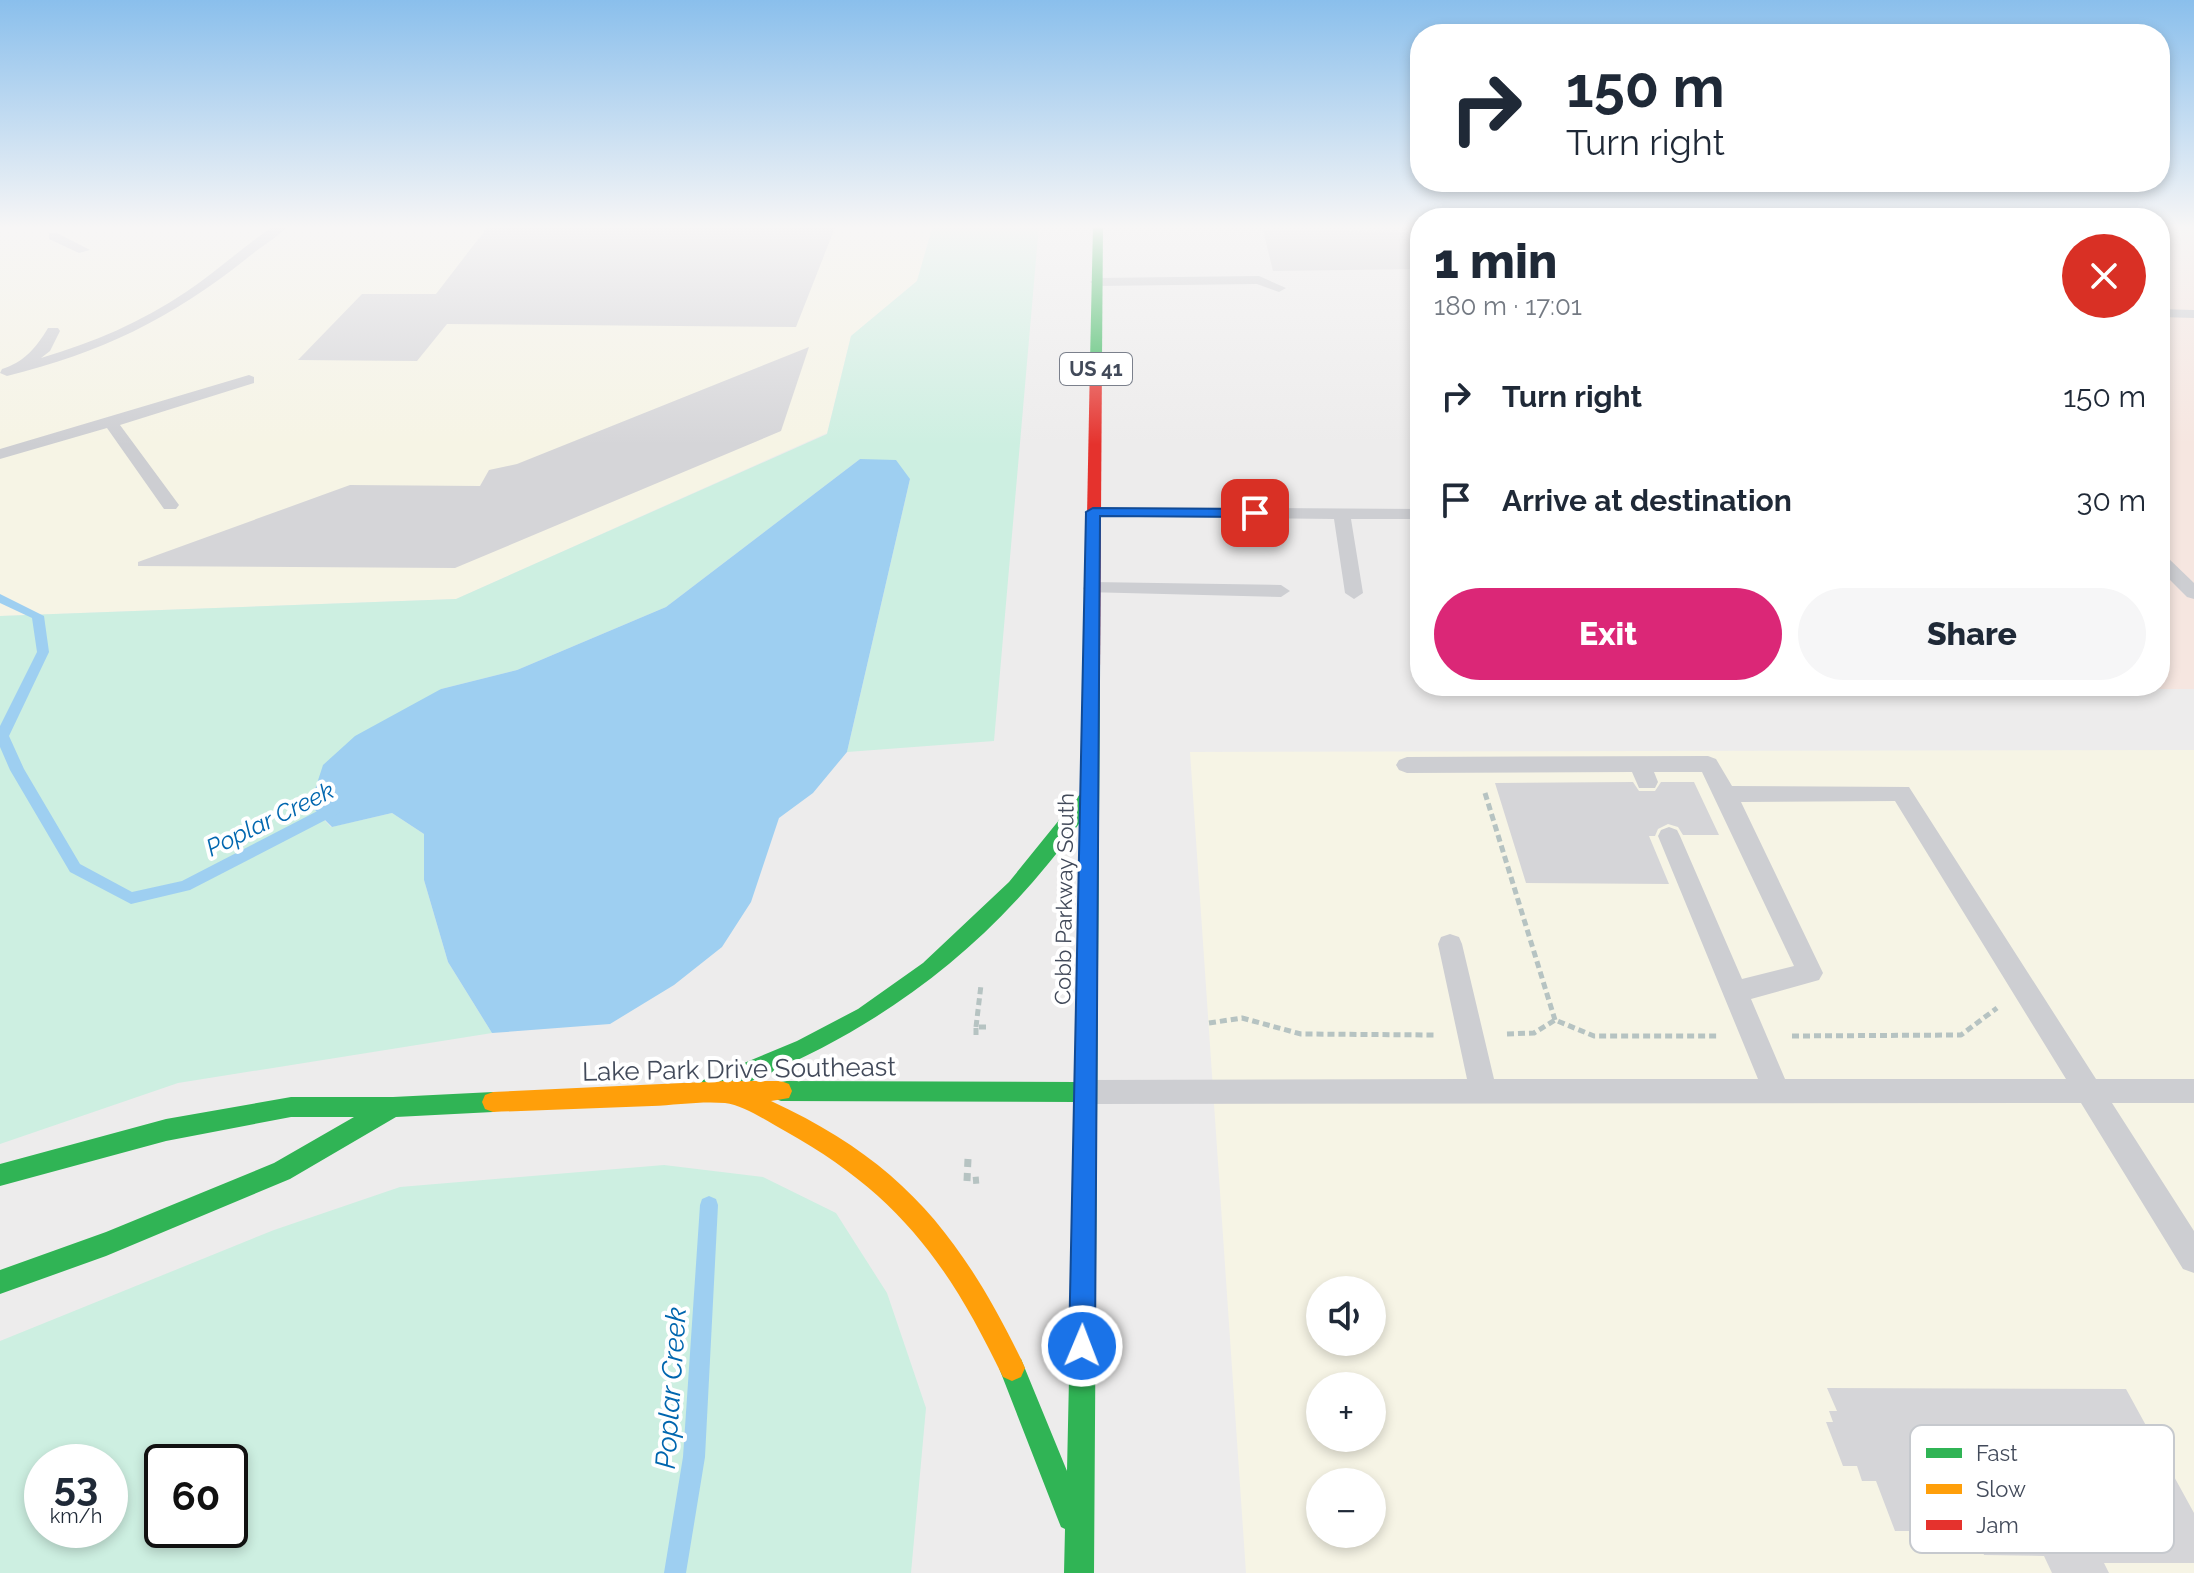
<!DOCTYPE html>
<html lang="en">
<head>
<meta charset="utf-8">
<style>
  body { margin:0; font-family:Raleway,sans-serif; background:#f6f6f7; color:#1f2937; height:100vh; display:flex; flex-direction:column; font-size:30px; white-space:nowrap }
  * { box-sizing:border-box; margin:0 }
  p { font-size:26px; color:#747a83 }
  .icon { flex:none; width:44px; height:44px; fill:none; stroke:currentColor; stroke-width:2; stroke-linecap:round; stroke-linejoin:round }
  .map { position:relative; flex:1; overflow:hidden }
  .panel { position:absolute; left:1410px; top:208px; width:760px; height:488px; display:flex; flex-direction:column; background:#fff; border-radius:32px; box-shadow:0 4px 12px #0003 }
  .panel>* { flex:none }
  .top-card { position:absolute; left:1410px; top:24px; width:760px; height:168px; border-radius:32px; box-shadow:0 4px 12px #0003; background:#fff; color:#1f2937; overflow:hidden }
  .buttons { position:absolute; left:1306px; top:1276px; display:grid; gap:16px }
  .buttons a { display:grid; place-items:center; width:80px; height:80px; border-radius:50%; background:#fff; box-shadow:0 4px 12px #0003; font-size:40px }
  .speed { position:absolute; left:24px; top:1444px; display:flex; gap:16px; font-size:40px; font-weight:700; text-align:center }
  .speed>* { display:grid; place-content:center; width:104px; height:104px; border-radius:50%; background:#fff; box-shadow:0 4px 12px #0003; line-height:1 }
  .speed small { font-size:20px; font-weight:400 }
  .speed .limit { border:4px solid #111; border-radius:12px; background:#fff; color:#111 }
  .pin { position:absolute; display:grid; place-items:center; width:68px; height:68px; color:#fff; margin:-34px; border-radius:16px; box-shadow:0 4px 12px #0006 }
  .me { position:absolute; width:88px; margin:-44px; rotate:1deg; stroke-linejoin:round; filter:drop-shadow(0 0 6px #0008) }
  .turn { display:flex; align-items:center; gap:28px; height:168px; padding:0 24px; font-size:36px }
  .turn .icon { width:104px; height:104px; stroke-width:2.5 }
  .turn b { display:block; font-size:56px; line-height:68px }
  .round { display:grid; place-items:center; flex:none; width:84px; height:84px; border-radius:42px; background:#f6f6f7 }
  .headline { display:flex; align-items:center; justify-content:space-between; height:136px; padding:0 24px }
  h1 { font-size:48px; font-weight:800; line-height:60px }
  .primary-button { display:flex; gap:16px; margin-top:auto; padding:16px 24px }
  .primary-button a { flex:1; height:92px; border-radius:48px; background:#db2777; color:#fff; font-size:32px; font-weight:800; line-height:92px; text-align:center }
  .primary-button a+a { background:#f6f6f7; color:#1f2937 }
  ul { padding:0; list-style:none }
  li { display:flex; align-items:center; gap:24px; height:104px; padding:0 24px }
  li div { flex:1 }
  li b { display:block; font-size:30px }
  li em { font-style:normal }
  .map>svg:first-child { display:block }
  .commercial { fill:#f6f4e5; fill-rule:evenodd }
  .medical { fill:#f6e6e0 }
  .green { fill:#cdefe1; fill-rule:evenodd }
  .water { fill:#9ecff1 }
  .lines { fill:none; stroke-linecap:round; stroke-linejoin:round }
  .stream { fill:#9ecff1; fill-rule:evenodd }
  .building { fill:#d5d5d8 }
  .path-far1 { stroke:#b6c3c2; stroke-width:5; stroke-dasharray:7 4; stroke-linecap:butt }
  .path { stroke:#b6c3c2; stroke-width:7; stroke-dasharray:8 6; stroke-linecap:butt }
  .lane { fill:#cdced2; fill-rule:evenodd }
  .fast { fill:#30b455; fill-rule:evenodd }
  .slow { fill:#ff9f0a; fill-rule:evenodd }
  .jam { fill:#e5322d; fill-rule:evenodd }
  .route { fill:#1a73e8; stroke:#114b97; stroke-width:2 }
  .labels { text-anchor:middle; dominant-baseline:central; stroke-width:8; stroke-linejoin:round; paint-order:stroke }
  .shield { fill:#fff; stroke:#7b808c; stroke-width:2 }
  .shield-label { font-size:20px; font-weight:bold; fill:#424a5a }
  .street-label { font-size:22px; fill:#424a5a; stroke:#fff }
  .water-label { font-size:24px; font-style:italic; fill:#0066af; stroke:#fff }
  .near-street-label { font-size:26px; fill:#424a5a; stroke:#fff }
  .near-water-label { font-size:28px; font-style:italic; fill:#0066af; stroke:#fff }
  .key { fill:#fff; stroke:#c6c9ce; stroke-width:2 }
  .key-label { font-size:22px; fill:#424a5a }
</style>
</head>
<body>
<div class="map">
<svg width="2194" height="1573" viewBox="0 0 2194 1573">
  <rect width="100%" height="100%" fill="#edecec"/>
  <g class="commercial">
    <path d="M0 225H933L917 281 851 336 827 433 456 599 0 616Z"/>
    <path d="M2194 750V1573H1246L1190 752ZM1320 1290H1372V1342H1320ZM1320 1386H1372V1438H1320ZM1320 1482H1372V1534H1320Z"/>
  </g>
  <path class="medical" d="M2160 225H2194V689H2160L2157 686H2160Z"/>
  <g class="green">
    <path d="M933 225H1039L994 741 847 752 910 479 860 459 666 607 517 670 441 689 310 805 331 827 392 813 424 834V880L448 962 492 1033 178 1083 0 1144V616L456 599 827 434 851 336 917 281Z"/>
    <path d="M664 1165 763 1177 836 1213 887 1293 926 1408 911 1573H0V1341L274 1230 400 1187ZM42 1462H110V1530H42ZM162 1462H230V1530H162Z"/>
  </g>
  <path class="water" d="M860 459 896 460 910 479 847 752 813 793 779 818 751 902 722 947 674 985 610 1024 492 1033 448 962 424 880V834L392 813 332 827 310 805 323 765 355 736 441 689 517 670 666 607Z"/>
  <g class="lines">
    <g class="stream">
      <path d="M0 594 44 616 49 652 9 736 24 769 80 864 132 892 182 881 331 804H341L343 808 341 812 190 890 131 904 70 872 10 770 0 747V726L37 652 32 618 0 603Z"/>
      <path d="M709 1196 716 1199 718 1205 705 1457 686 1573H664L683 1457 700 1205 702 1199Z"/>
    </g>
  </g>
  <g class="building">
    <path d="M489 225H836L796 327 447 324 417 361 298 360 362 294H436Z"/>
    <path d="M1263 230 1420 232V269L1273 271Z"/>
    <path d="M809 347 781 431 455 568 138 566V562L350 485 480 486 489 470 517 464Z"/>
    <path d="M1633 782 1639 791H1655L1661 782H1694L1719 835H1683L1678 827 1668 824 1658 829 1655 836H1649L1669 884 1526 883 1495 783Z"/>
    <path d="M1827 1388 2126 1389 2194 1513V1563H2104L2109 1573H2052L2044 1556 1984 1555 1979 1541H1918L1914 1531H1895L1876 1481H1862L1857 1466H1843L1826 1422H1833L1829 1411H1837Z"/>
  </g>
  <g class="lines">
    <g class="path-far1">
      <path d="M1485 793 1555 1020"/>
      <path d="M1209 1023 1242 1018 1301 1034 1437 1035"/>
      <path d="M976 1027 981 985"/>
      <path d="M1507 1034 1534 1033 1555 1020 1594 1036H1718"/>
      <path d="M976 1035V1027H988"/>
      <path d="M1792 1036 1961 1035 1997 1008"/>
    </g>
    <path class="path" d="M968 1159 967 1181 979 1180"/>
    <g class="lane">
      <path d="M275 225H289C277 238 260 247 246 259 171 319 100 353 7 376L0 373 2 369C23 363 37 347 48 328H58L60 331 50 351 41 358C92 343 142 322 186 292 217 271 244 246 275 225Z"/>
      <path d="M49 233H57L90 250 79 253 49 239Z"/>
      <path d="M1259 276 1286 288 1279 292 1257 284 1097 286 1090 282 1097 278Z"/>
      <path d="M2160 309 2194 310V318L2160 317Z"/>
      <path d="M249 375 254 377V383L120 425 179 505 176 509H164L107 428 0 459V449Z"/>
      <path d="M1093 507 1420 509V519H1351L1363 593 1354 599 1345 593 1334 519 1087 516 1084 512Z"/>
      <path d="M2160 555 2166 556 2194 583V599L2187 597 2160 570Z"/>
      <path d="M1092 582 1281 585 1290 591 1281 597 1085 592 1083 588Z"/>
      <path d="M1708 756 1716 759 1732 786 1909 787 2096 1079H2194V1103H2112L2194 1231V1273L2183 1269 2081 1103 1086 1104 1076 1101 1072 1092 1076 1083 1086 1080 1467 1079 1438 944 1441 937 1450 934 1459 937 1462 944 1494 1079H1758L1658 836 1661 830 1669 827 1677 830 1680 836 1742 979 1794 966 1702 772H1654L1658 782 1655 788H1639L1632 772 1407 773 1399 770 1396 765 1399 760 1407 757ZM1895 801 2066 1079H1785L1751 999 1819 980 1823 973 1741 802Z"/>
    </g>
    <g class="fast">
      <path d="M1093 225H1103L1102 361 1096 365 1090 361Z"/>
      <path d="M1092 666 1100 671 1094 1573H1064L1065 1529 1061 1527 1057 1517 999 1368 1003 1359 1012 1355 1021 1359 1067 1471 1075 1102 781 1101 773 1098 770 1091 773 1084 781 1081 1075 1082 1081 821C978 964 862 1041 699 1102L691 1099 688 1092 691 1085 797 1041 858 1009 923 963 1009 882 1081 793 1084 671Z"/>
      <path d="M493 1092 501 1095 504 1102 501 1109 493 1112 396 1117 290 1179 106 1256 0 1294V1270L106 1232 274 1163 354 1117H291L166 1141 0 1186V1164L166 1119 291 1097H393Z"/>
    </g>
    <path class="slow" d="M725 1081H781L789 1084 792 1091 789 1098 771 1101C901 1161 959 1233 1021 1359L1025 1368 1021 1377 1012 1381 1003 1377C948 1263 898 1194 785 1131 768 1122 744 1105 725 1103 701 1101 675 1105 652 1106 599 1108 546 1110 493 1112L485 1109 482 1102 485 1095 493 1092Z"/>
    <path class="jam" d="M1096 357 1102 361 1100 671 1092 676 1084 671 1090 361Z"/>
  </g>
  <linearGradient id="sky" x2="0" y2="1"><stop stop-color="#8abfec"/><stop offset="0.51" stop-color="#f7f6f6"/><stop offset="1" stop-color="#f7f6f6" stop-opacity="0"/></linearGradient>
  <rect width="2194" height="445" fill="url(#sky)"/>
  <path class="route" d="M1093 508 1255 509 1263 513 1255 517 1100 516 1095 1346 1091 1355 1082 1359 1073 1355 1069 1346 1086 512Z"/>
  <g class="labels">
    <rect class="shield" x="1060" y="353" width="72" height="32" rx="6"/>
    <g class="shield-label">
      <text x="1096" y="369">US 41</text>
    </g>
    <g class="street-label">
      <text transform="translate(1064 899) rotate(-89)">Cobb Parkway South</text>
    </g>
    <g class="water-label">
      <text transform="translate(270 819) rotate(-26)">Poplar Creek</text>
    </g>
    <g class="near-street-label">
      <text transform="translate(739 1069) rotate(-1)">Lake Park Drive Southeast</text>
    </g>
    <g class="near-water-label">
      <text transform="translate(671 1388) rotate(-86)">Poplar Creek</text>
    </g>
  </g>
  <rect x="1910" y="1425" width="264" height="128" rx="12" class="key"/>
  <rect x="1926" y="1448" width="36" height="10" fill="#30b455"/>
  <rect x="1926" y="1484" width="36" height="10" fill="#ff9f0a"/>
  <rect x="1926" y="1520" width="36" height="10" fill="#e5322d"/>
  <g class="key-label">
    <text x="1976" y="1461">Fast</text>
    <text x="1976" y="1497">Slow</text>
    <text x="1976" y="1533">Jam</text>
  </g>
</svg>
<div class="buttons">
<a><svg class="icon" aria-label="sound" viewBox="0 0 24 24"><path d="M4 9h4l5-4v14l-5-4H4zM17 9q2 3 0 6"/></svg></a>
<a>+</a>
<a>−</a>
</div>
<div class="speed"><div>53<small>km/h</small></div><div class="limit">60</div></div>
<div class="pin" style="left:1255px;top:513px;background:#d93025"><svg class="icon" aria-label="arrive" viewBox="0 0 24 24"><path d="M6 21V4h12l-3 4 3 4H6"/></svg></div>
<svg class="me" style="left:1082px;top:1346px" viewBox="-20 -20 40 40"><circle r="17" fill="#1a73e8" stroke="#fff" stroke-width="3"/><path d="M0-11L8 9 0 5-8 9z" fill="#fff"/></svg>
<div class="top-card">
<div class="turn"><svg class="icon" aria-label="right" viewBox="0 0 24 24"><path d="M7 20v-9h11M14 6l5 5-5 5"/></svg><div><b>150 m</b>Turn right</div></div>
</div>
<section class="panel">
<div class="headline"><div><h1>1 min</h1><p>180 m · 17:01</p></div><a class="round" style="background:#d93025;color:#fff"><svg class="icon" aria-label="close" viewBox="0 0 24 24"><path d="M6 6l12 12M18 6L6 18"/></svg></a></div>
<ul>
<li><svg class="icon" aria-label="right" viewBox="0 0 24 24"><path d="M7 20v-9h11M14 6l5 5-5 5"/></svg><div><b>Turn right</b></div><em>150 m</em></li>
<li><svg class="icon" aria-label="arrive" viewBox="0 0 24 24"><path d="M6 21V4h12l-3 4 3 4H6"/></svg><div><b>Arrive at destination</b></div><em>30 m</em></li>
</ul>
<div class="primary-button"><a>Exit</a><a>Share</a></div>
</section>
</div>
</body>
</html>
